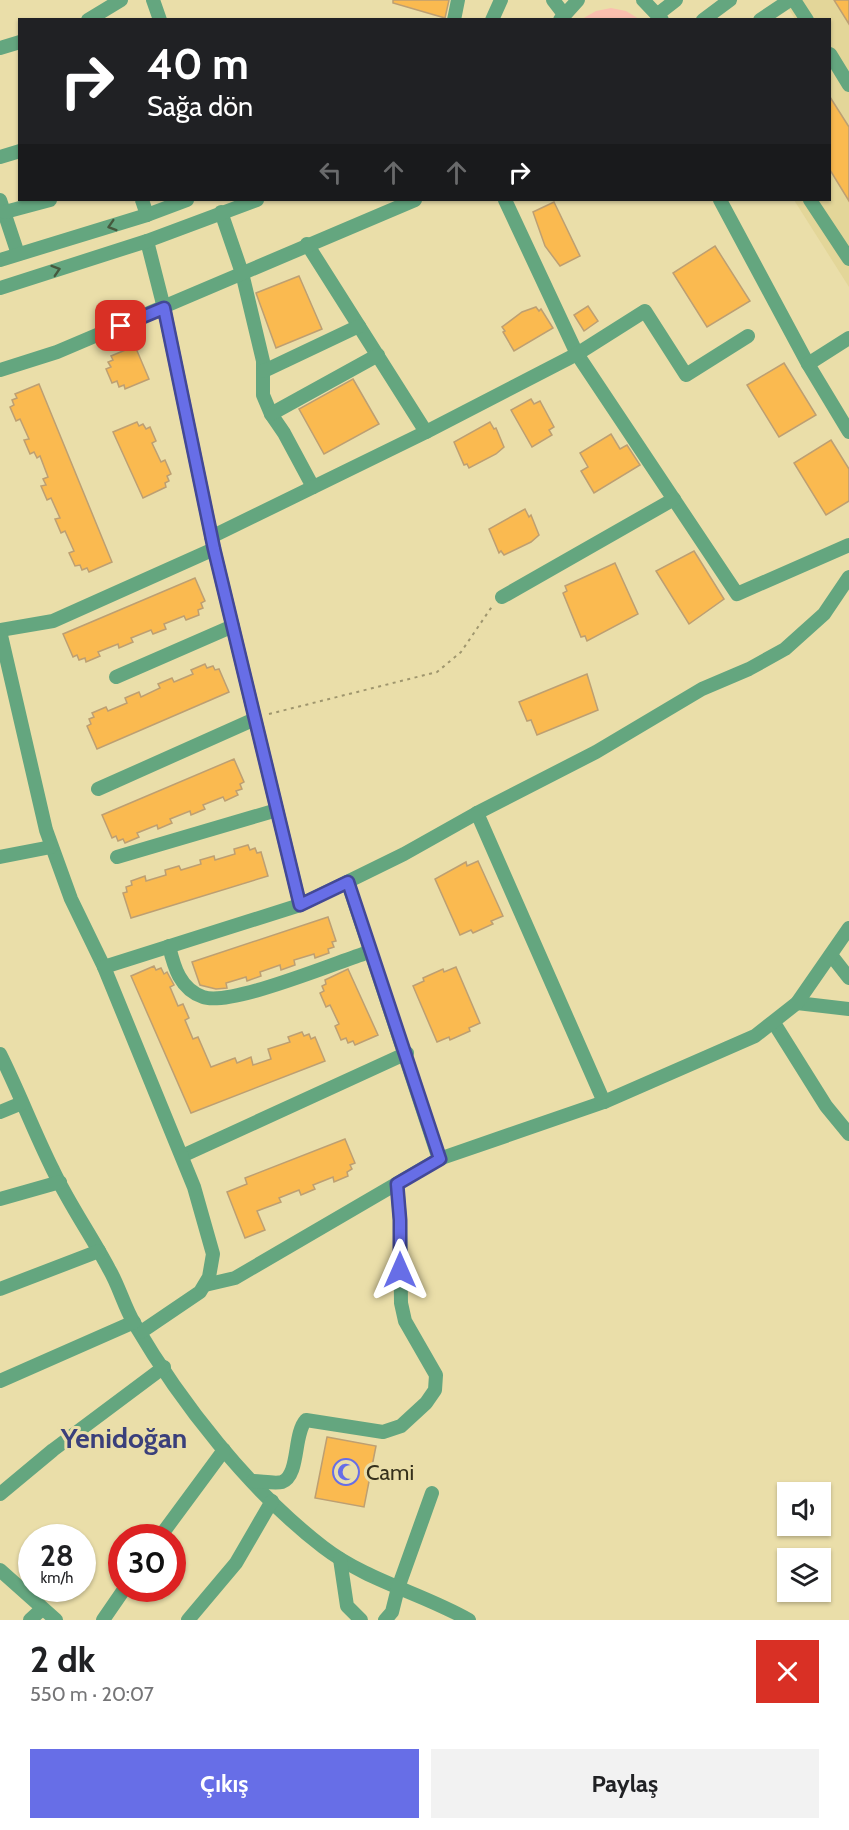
<!DOCTYPE html>
<html lang="tr">
<head>
<meta charset="utf-8">
<style>
  body { margin:0; font-family:Cabin,sans-serif; background:#f2f2f2; color:#202124; height:100vh; display:flex; flex-direction:column; font-size:22px; white-space:nowrap }
  * { box-sizing:border-box; margin:0 }
  p { font-size:20px; color:#757577 }
  .icon { flex:none; width:33px; height:33px; fill:none; stroke:currentColor; stroke-width:2; stroke-linecap:round; stroke-linejoin:round }
  .map { position:relative; height:1620px; overflow:hidden }
  .panel { display:flex; flex-direction:column; background:#fff; flex:1 }
  .panel>* { flex:none }
  .hud { position:absolute; left:18px; top:18px; width:813px; height:183px; border-radius:0px; box-shadow:0 2px 4px #0004; background:#202124; color:#fff; overflow:hidden }
  .fabs { position:absolute; left:777px; top:1482px; display:grid; gap:12px }
  .fabs a { display:grid; place-items:center; width:54px; height:54px; border-radius:0px; background:#fff; box-shadow:0 2px 4px #0004; font-size:30px }
  .speed { position:absolute; left:18px; top:1524px; display:flex; gap:12px; font-size:30px; font-weight:700; text-align:center }
  .speed>* { display:grid; place-content:center; width:78px; height:78px; border-radius:50%; background:#fff; box-shadow:0 2px 4px #0004; line-height:1 }
  .speed small { font-size:15px; font-weight:400 }
  .speed .limit { border:9px solid #d22; background:#fff; color:#111 }
  .pin { position:absolute; display:grid; place-items:center; width:51px; height:51px; color:#fff; margin:-26px; border-radius:12px; box-shadow:0 3px 9px #0006 }
  .me { position:absolute; width:66px; margin:-33px; rotate:0deg; stroke-linejoin:round; filter:drop-shadow(0 0 4px #0008) }
  .turn { display:flex; align-items:center; gap:21px; height:126px; padding:0 30px; font-size:27px }
  .turn .icon { width:78px; height:78px; stroke-width:2.5 }
  .turn b { display:block; font-size:42px; line-height:51px }
  .lanes { display:flex; align-items:center; height:57px; padding:0 30px; background:#0003; justify-content:center; gap:30px; direction:ltr }
  .lanes .off { opacity:.35 }
  .round { display:grid; place-items:center; flex:none; width:63px; height:63px; border-radius:0px; background:#f2f2f2 }
  .head { display:flex; align-items:center; justify-content:space-between; height:102px; padding:0 30px }
  h1 { font-size:36px; font-weight:800; line-height:45px }
  .action { display:flex; gap:12px; margin-top:auto; padding:12px 30px }
  .action a { flex:1; height:69px; border-radius:0px; background:#676ee7; color:#fff; font-size:24px; font-weight:800; line-height:69px; text-align:center }
  .action a+a { background:#f2f2f2; color:#202124 }
  .map>svg:first-child { display:block }
  .built { fill:#e3d699 }
  .green { fill:#fabfae }
  .building { fill:#faba50; stroke:#bd9f72; stroke-width:1.5 }
  .lines { fill:none; stroke-linecap:round; stroke-linejoin:round }
  .path { stroke:#9f966e; stroke-width:2; stroke-dasharray:3 4.5; stroke-linecap:butt }
  .minor { stroke:#64a67f; stroke-width:14 }
  .oneway { stroke:#45593e }
  .route-casing { stroke:#434896; stroke-width:15 }
  .route { stroke:#676ee7; stroke-width:10 }
  .labels { text-anchor:middle; dominant-baseline:central; stroke-width:6; stroke-linejoin:round; paint-order:stroke }
  .poi-label { font-size:22px; fill:#35301b; stroke:#eadea9; text-anchor:start }
  .district-label { font-size:28px; font-weight:bold; fill:#3a3f7b; stroke:#eadea9 }
</style>
</head>
<body>
<div class="map">
<svg width="849" height="1620" viewBox="0 0 849 1620">
  <rect width="100%" height="100%" fill="#eadea9"/>
  <path class="built" d="M800 0H849V287L794 200H830V20L795 19 788 8Z"/>
  <path class="green" d="M611 8 626 11 639 19H582L596 11Z"/>
  <g class="building">
    <path d="M393 0H449L445 18 393 3Z"/>
    <path d="M834 0H849V24Z"/>
    <path d="M830 97 849 127V201L830 170Z"/>
    <path d="M554 202 580 256 560 266 545 246 533 212Z"/>
    <path d="M715 246 750 301 707 327 673 273Z"/>
    <path d="M299 276 322 329 276 348 256 293Z"/>
    <path d="M588 306 598 321 584 331 574 315Z"/>
    <path d="M536 307 539 311 541 309 553 328 514 351 503 332 505 331 502 327 522 312Z"/>
    <path d="M135 346 149 379 125 389 124 385 119 387 117 381 112 383 106 369 111 367 108 362 113 360 111 356Z"/>
    <path d="M784 363 816 415 779 437 747 385Z"/>
    <path d="M353 379 379 424 324 454 299 409Z"/>
    <path d="M39 384 112 562 89 572 87 568 82 570 80 565 75 566 69 553 74 551 65 531 61 533 55 519 60 518 51 498 47 500 41 486 46 485 43 479 48 477 40 456 37 458 34 452 30 454 24 440 29 439 20 419 16 421 10 407 14 405 12 400 17 398 15 394Z"/>
    <path d="M531 399 534 404 540 401 554 427 549 430 552 435 532 447 511 410Z"/>
    <path d="M137 422 139 426 143 424 146 429 150 427 156 441 152 443 161 462 165 460 171 474 167 476 169 481 165 483 166 487 143 498 113 432Z"/>
    <path d="M490 422 494 429 496 428 504 447 496 454 469 468 467 464 464 465 454 442Z"/>
    <path d="M611 434 620 449 627 445 640 465 594 493 581 471 588 467 580 453Z"/>
    <path d="M831 440 849 469V501L826 515 794 463Z"/>
    <path d="M525 509 529 517 531 515 539 535 531 542 504 555 501 551 499 553 489 529Z"/>
    <path d="M694 551 724 599 689 624 656 571Z"/>
    <path d="M615 563 638 614 587 641 585 636 581 637 563 593 567 591 565 586Z"/>
    <path d="M195 578 205 601 201 603 203 608 198 610 199 615 186 620 184 616 164 624 166 629 153 634 151 630 131 638 133 642 119 648 118 644 98 652 100 656 86 662 85 658 79 660 77 655 73 657 63 634Z"/>
    <path d="M205 664 207 668 213 666 215 670 219 669 229 692 97 749 87 726 91 724 89 719 94 717 92 713 106 707 108 711 127 703 125 698 139 692 141 697 160 688 158 684 172 678 174 682 193 674 191 670Z"/>
    <path d="M587 674 598 710 537 735 531 720 527 721 519 702Z"/>
    <path d="M234 759 244 782 240 784 242 789 236 791 238 795 225 801 223 797 203 805 205 809 191 815 190 811 170 819 172 823 158 829 157 825 137 833 139 837 125 843 123 839 118 841 116 836 112 838 102 815Z"/>
    <path d="M248 845 250 850 255 848 257 853 261 852 268 876 131 918 123 893 127 892 126 887 132 885 131 881 145 876 146 881 166 875 165 870 179 866 181 870 201 864 200 860 214 856 215 860 235 854 234 849Z"/>
    <path d="M478 861 503 916 491 921 493 924 473 933 471 930 460 935 435 879 466 862 467 866Z"/>
    <path d="M328 917 336 941 332 942 334 947 328 949 329 953 315 958 314 954 294 960 295 965 281 970 280 965 260 972 261 976 247 981 246 977 226 983 227 988 216 989 200 985 192 962Z"/>
    <path d="M154 966 156 970 161 968 164 974 167 972 174 985 170 987 178 1006 183 1004 189 1018 185 1020 193 1039 198 1037 211 1067 235 1058 237 1063 251 1057 253 1065 271 1059 268 1049 290 1042 288 1037 302 1032 304 1036 309 1034 311 1039 315 1037 325 1061 191 1113 131 976Z"/>
    <path d="M456 967 480 1023 469 1028 470 1031 450 1040 449 1037 437 1042 413 986 424 981 423 978 443 969 444 972Z"/>
    <path d="M348 969 378 1035 355 1045 353 1041 348 1043 346 1038 341 1040 335 1026 339 1024 330 1005 326 1007 320 993 324 991 322 986 326 984 325 980Z"/>
    <path d="M345 1139 355 1163 350 1165 352 1169 347 1172 348 1176 334 1182 333 1177 313 1185 315 1189 301 1195 299 1190 279 1198 281 1202 257 1211 265 1230 245 1238 227 1192 247 1184 245 1178Z"/>
    <path d="M327 1437 376 1446 364 1507 315 1498Z"/>
  </g>
  <g class="lines">
    <path class="path" d="M269 714 437 672 461 652 493 605"/>
    <g class="minor">
      <path d="M153 0 160 20"/>
      <path d="M553 0 563 13"/>
      <path d="M643 0 662 20"/>
      <path d="M794 0 807 20"/>
      <path d="M658 14 676 0"/>
      <path d="M88 20 121 0"/>
      <path d="M454 20 458 0"/>
      <path d="M492 20 501 0"/>
      <path d="M560 20 578 0"/>
      <path d="M703 20 730 0"/>
      <path d="M760 20 790 0"/>
      <path d="M0 48 20 42"/>
      <path d="M830 54 849 85"/>
      <path d="M0 157 20 151"/>
      <path d="M0 200 18 254"/>
      <path d="M142 200 147 215"/>
      <path d="M505 200 577 354 737 594 849 545"/>
      <path d="M720 200 808 364 849 432"/>
      <path d="M810 200 849 259"/>
      <path d="M5 212 50 200"/>
      <path d="M221 212 242 273 263 361V395L271 414 284 433 313 487"/>
      <path d="M147 241 164 308 214 549 300 905"/>
      <path d="M307 244 426 432 577 354 645 311 686 375 748 336"/>
      <path d="M0 260 147 215 187 200"/>
      <path d="M0 288 147 241 257 200"/>
      <path d="M808 364 849 338"/>
      <path d="M0 370 57 352 415 200"/>
      <path d="M264 371 359 326"/>
      <path d="M271 414 378 355"/>
      <path d="M211 537 426 432"/>
      <path d="M502 597 674 499"/>
      <path d="M0 630 53 621 214 549"/>
      <path d="M0 631 46 830 71 899 104 967"/>
      <path d="M116 677 233 626"/>
      <path d="M98 789 255 719"/>
      <path d="M477 813 604 1102"/>
      <path d="M0 857 51 847"/>
      <path d="M117 857 277 810"/>
      <path d="M348 883 439 1159"/>
      <path d="M169 946C174 967 180 989 203 997 229 1007 335 963 366 953"/>
      <path d="M831 955 849 978"/>
      <path d="M797 1003 849 1009"/>
      <path d="M774 1023 826 1106 849 1134"/>
      <path d="M0 1054C19 1092 34 1132 53 1170 69 1204 91 1235 109 1269 119 1286 124 1306 134 1323 181 1403 249 1490 323 1547 367 1581 422 1593 469 1620"/>
      <path d="M0 1112 22 1103"/>
      <path d="M182 1156 407 1053"/>
      <path d="M0 1199 60 1182"/>
      <path d="M205 1285 235 1278 439 1159 604 1102 755 1036 797 1003 849 928"/>
      <path d="M0 1289 99 1251"/>
      <path d="M141 1332 200 1292 209 1277 213 1254 194 1187 104 967 300 905 404 854 477 813 596 752 702 689 749 669 785 649 824 614 849 577"/>
      <path d="M0 1381 134 1322"/>
      <path d="M253 1481C261 1481 275 1484 282 1482 300 1475 293 1434 306 1420L383 1432 401 1426 426 1403 435 1390 436 1375 405 1321 401 1303 400 1220 397 1184"/>
      <path d="M0 1494 53 1450 164 1367"/>
      <path d="M159 1538 224 1450"/>
      <path d="M340 1559 347 1606 361 1620"/>
      <path d="M0 1570 56 1620"/>
      <path d="M30 1620 42 1609"/>
      <path d="M103 1620 125 1588"/>
      <path d="M188 1620 236 1563 272 1501"/>
      <path d="M385 1620 392 1612 398 1588 432 1493"/>
    </g>
  </g>
  <defs><path id="oneway-chevron" d="M-2-3.5L2.5 0L-2 3.5" fill="none" stroke-width="1.6" stroke-linecap="round" stroke-linejoin="round" transform="scale(1.5)"/></defs>
  <g class="oneway">
    <use href="#oneway-chevron" transform="translate(112 226) rotate(163)"/>
    <use href="#oneway-chevron" transform="translate(56 270) rotate(-18)"/>
  </g>
  <g class="lines">
    <defs>
      <path id="route" d="M121 326 164 308 214 549 300 905 348 882 440 1159 397 1184 400 1220V1270"/>
    </defs>
    <use href="#route" class="route-casing"/>
    <use href="#route" class="route"/>
  </g>
  <defs>
    <symbol id="mosque-ring" viewBox="-11 -11 22 22"><circle r="9.5" fill="#eadea9" stroke="#676ee7" stroke-width="1.5"/><path d="M3.5-4.9A6 6 0 1 0 3.5 4.9A5 5 0 1 1 3.5-4.9Z" fill="#676ee7"/></symbol>
  </defs>
  <g fill-rule="evenodd">
    <use href="#mosque-ring" x="331" y="1457" width="30" height="30"/>
  </g>
  <g class="labels">
    <g class="poi-label">
      <text x="366" y="1472">Cami</text>
    </g>
    <g class="district-label">
      <text x="124" y="1438">Yenidoğan</text>
    </g>
  </g>
</svg>
<div class="fabs">
<a><svg class="icon" aria-label="sound" viewBox="0 0 24 24"><path d="M4 9h4l5-4v14l-5-4H4zM17 9q2 3 0 6"/></svg></a>
<a><svg class="icon" aria-label="layers" viewBox="0 0 24 24"><path d="M12 4l9 5-9 5-9-5zM3 14l9 5 9-5"/></svg></a>
</div>
<div class="speed"><div>28<small>km/h</small></div><div class="limit">30</div></div>
<div class="pin" style="left:121px;top:326px;background:#d93025"><svg class="icon" aria-label="arrive" viewBox="0 0 24 24"><path d="M6 21V4h12l-3 4 3 4H6"/></svg></div>
<svg class="me" style="left:400px;top:1270px" viewBox="-20 -20 40 40"><path d="M0-17L14 15 0 8-14 15z" fill="#676ee7" stroke="#fff" stroke-width="4"/></svg>
<div class="hud">
<div class="turn"><svg class="icon" aria-label="right" viewBox="0 0 24 24"><path d="M7 20v-9h11M14 6l5 5-5 5"/></svg><div><b>40 m</b>Sağa dön</div></div>
<div class="lanes"><svg class="icon off" aria-label="left" viewBox="0 0 24 24"><path d="M17 20v-9H6M10 6l-5 5 5 5"/></svg><svg class="icon off" aria-label="ahead" viewBox="0 0 24 24"><path d="M12 20V5M6 11l6-6 6 6"/></svg><svg class="icon off" aria-label="ahead" viewBox="0 0 24 24"><path d="M12 20V5M6 11l6-6 6 6"/></svg><svg class="icon" aria-label="right" viewBox="0 0 24 24"><path d="M7 20v-9h11M14 6l5 5-5 5"/></svg></div>
</div>
</div>
<section class="panel">
<div class="head"><div><h1>2 dk</h1><p>550 m · 20:07</p></div><a class="round" style="background:#d93025;color:#fff"><svg class="icon" aria-label="close" viewBox="0 0 24 24"><path d="M6 6l12 12M18 6L6 18"/></svg></a></div>
<div class="action"><a>Çıkış</a><a>Paylaş</a></div>
</section>
</body>
</html>
